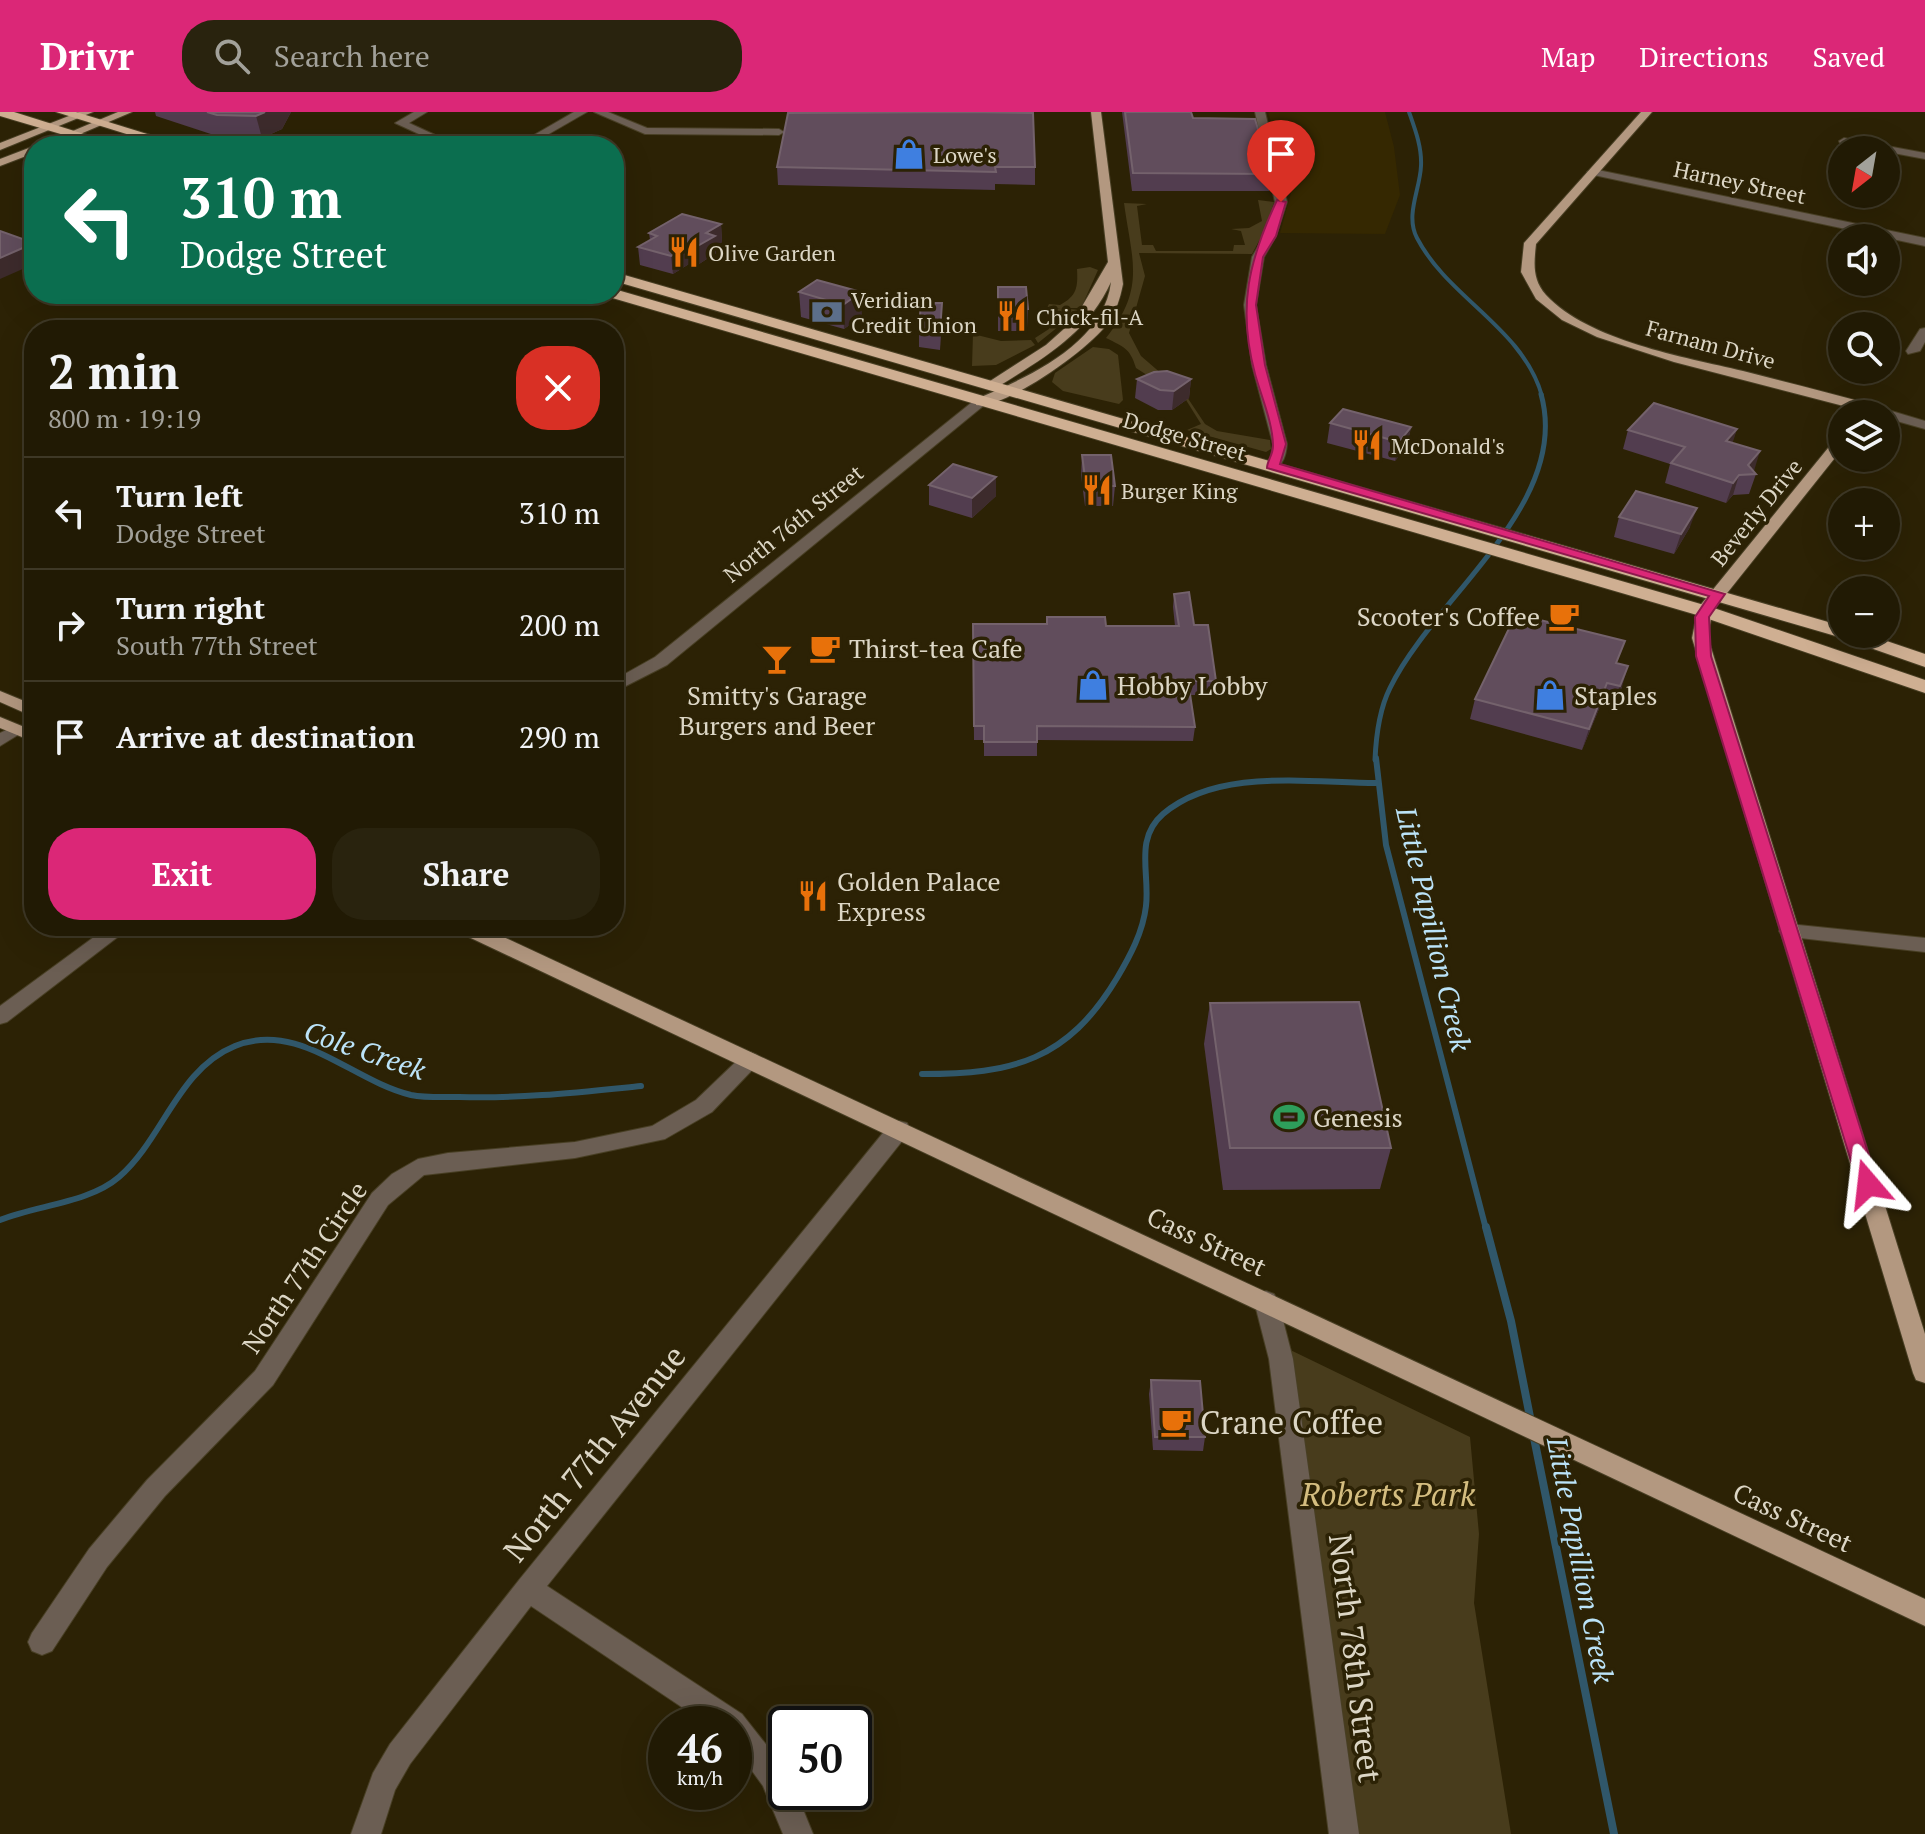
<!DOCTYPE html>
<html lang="en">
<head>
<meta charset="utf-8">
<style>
  body { margin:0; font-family:"PT Serif",serif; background:#29230e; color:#f1f3f6; height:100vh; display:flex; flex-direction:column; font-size:30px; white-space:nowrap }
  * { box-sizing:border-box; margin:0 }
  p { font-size:26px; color:#a2a19a }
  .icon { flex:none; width:44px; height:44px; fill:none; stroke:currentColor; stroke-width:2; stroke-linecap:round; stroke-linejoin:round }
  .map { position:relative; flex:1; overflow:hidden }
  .side { position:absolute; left:24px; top:208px; width:600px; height:616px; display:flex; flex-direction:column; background:#211a04; border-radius:32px; box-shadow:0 8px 32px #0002,0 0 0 2px #3e3826 }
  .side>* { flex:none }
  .banner { position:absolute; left:24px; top:24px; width:600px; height:168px; border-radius:32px; box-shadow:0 8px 32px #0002,0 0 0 2px #3e3826; background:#0b6e4f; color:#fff; overflow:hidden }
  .needle { width:52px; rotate:211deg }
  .buttons { position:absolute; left:1828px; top:24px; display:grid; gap:16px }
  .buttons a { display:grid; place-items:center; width:72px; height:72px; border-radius:50%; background:#211a04; box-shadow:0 8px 32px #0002,0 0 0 2px #3e3826; font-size:40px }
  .speed { position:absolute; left:648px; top:1594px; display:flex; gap:16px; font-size:40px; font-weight:700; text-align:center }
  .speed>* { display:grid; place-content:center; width:104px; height:104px; border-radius:50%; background:#211a04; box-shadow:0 8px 32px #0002,0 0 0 2px #3e3826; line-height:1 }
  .speed small { font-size:20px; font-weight:400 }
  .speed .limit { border:4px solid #111; border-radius:12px; background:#fff; color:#111 }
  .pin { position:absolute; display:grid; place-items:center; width:68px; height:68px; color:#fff; margin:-82px -34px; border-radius:50% 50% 50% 0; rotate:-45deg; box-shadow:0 0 8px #0007 }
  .pin .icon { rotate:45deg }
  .me { position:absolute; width:88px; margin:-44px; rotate:343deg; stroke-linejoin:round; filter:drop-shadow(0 0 6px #0008) }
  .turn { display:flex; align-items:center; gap:28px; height:168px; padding:0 24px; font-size:36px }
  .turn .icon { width:104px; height:104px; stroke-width:2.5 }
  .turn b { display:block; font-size:56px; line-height:68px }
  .round { display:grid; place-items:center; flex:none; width:84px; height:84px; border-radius:32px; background:#29230e }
  .summary { display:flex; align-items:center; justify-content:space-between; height:136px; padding:0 24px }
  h1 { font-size:48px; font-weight:700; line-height:60px }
  .button { display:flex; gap:16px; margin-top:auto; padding:16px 24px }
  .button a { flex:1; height:92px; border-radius:32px; background:#db2777; color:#fff; font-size:32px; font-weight:700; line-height:92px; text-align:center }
  .button a+a { background:#29230e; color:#f1f3f6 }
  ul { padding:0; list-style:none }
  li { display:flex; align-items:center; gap:24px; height:112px; padding:0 24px; border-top:2px solid #3e3826 }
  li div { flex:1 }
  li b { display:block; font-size:30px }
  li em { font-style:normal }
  header { display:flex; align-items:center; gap:48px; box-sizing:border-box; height:112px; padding:0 40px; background:#db2777; color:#fff }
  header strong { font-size:38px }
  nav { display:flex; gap:44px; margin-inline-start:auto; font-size:28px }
  .search { width:560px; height:72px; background:#29230e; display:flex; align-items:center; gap:20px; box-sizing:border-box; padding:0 28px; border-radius:32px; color:#a2a19a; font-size:30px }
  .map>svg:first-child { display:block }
  .built { fill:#352801 }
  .green { fill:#483c1c }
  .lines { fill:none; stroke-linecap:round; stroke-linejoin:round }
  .stream-far3 { stroke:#30576a; stroke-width:4 }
  .stream-far2 { stroke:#30576a; stroke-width:5 }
  .stream-far1 { stroke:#30576a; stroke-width:6 }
  .stream { stroke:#30576a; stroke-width:8 }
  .minor-casing { stroke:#483f24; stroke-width:2 }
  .major-casing { stroke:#483f24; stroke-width:2 }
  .highway-casing { stroke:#483f24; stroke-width:2 }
  .minor { fill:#6b5e53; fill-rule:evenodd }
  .major { fill:#b39880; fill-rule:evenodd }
  .highway { fill:#cfaf92; fill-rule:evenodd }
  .wall { fill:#523d4f }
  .shaded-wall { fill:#3d2b2c }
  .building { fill:#614d5c; stroke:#74626c; stroke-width:2 }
  .route { fill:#db2777; stroke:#8e194d; stroke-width:2 }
  .labels { text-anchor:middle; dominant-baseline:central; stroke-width:7; stroke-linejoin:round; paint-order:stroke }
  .far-poi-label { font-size:22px; fill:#dcd6c5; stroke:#2c2205; text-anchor:start }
  .far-street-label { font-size:22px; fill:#dcd6c5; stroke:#2c2205 }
  .poi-label { font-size:26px; fill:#dcd6c5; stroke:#2c2205; text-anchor:start }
  .street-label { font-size:26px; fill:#dcd6c5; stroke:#2c2205 }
  .water-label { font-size:28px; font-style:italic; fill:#bbe3f8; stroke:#2c2205 }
  .near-poi-label { font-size:32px; fill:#dcd6c5; stroke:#2c2205; text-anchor:start }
  .near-street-label { font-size:32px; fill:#dcd6c5; stroke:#2c2205 }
  .near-park-label { font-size:32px; font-style:italic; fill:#d4bd7f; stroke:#2c2205 }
</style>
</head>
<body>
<header>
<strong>Drivr</strong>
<div class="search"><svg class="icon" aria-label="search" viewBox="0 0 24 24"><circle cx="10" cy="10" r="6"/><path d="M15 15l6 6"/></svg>Search here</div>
<nav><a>Map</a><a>Directions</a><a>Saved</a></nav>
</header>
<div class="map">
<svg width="1925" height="1722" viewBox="0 0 1925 1722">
  <rect width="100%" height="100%" fill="#2c2205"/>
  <path class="built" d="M1268 0H1385L1394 35 1400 83 1385 122 1280 121 1291 81Z"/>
  <g class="green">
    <path d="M1258 88 1274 90 1266 116 1252 142 1139 141 1145 164 1129 221 1141 244 1185 282 1205 312 1217 319 1270 328 1271 337 1266 340 1187 318 1201 312 1186 288 1136 256C1130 236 1124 235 1106 226 1146 176 1132 149 1124 91L1147 92 1137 94 1142 133H1153L1156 139H1233L1234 133H1245L1241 119 1231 117 1249 116 1262 109Z"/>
    <path d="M1090 155 1098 158 1081 196H1047L1049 192 1060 193C1077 184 1078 175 1077 157Z"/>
    <path d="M1061 196 1079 198 1038 231 1035 226 1049 217 1047 198Z"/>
    <path d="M973 222 1001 229 1031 228 1035 233 996 253 972 254Z"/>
    <path d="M1093 235 1109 237 1118 243 1123 288 1119 292 1063 279 1052 270 1055 261Z"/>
    <path d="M1278 1232 1470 1325 1479 1422 1474 1491 1511 1722H1344Z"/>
  </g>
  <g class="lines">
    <path class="stream-far3" d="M1409 0C1415 17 1422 35 1421 54 1420 78 1405 103 1417 126 1448 186 1523 216 1542 284"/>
    <path class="stream-far2" d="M1375 648C1376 624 1379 598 1390 576 1434 485 1572 392 1541 282"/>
    <g class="stream-far1">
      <path d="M1376 646 1386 733 1486 1117"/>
      <path d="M922 962C1013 962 1067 949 1117 866 1130 844 1143 820 1146 794 1150 761 1134 727 1163 702 1218 655 1311 671 1376 671"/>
      <path d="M0 1108C37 1093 89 1091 119 1065 163 1027 178 957 235 934 299 908 352 969 411 983 426 986 444 985 459 985 520 987 581 980 641 974"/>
    </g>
    <g class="stream">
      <path d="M1486 1115 1511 1209 1531 1310"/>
      <path d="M1533 1321 1614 1722"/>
    </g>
    <defs>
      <g id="minor">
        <path d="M414 0H427L409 11 459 34H445L395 11Z"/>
        <path d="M574 0H587L528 34H515Z"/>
        <path d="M594 0H608L647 16 779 17 784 20 779 23 645 22Z"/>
        <path d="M1255 0H1265L1287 90 1276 124 1264 145 1256 193 1266 253 1287 332C1286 342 1284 354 1272 357L1265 353 1271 345 1273 332 1252 253 1244 193 1252 145 1264 124 1275 90Z"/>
        <path d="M1844 26 1925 41V47L1840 31 1839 29Z"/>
        <path d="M1593 57 1925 126V134L1589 62 1587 60Z"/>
        <path d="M1925 216V230L1920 239 1908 242 1906 239 1920 217Z"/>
        <path d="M976 287 988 290 667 553 614 580V568L655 545Z"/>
        <path d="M1868 292 1925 309V317L1886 306V302L1863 299V293Z"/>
        <path d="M17 613 26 618 0 634V621Z"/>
        <path d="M1789 812 1925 826V840L1782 824 1779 819 1782 814Z"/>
        <path d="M109 814H132L7 910 0 912V894Z"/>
        <path d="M750 940 757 943 760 948 757 953 712 1000 665 1027 575 1046 424 1063 388 1093 273 1273 165 1384 107 1455 52 1539 42 1543 32 1539 28 1530 32 1521 89 1437 147 1368 255 1259 372 1081 392 1062 418 1047 448 1041 575 1030 652 1014 696 988 743 943Z"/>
        <path d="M899 1009 907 1011 910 1017 907 1023 547 1474 742 1602 783 1654 786 1680H796L813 1722H783L763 1674 734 1634V1612H707L531 1494 410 1652 395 1678 381 1722H351L373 1661 390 1632 519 1468 891 1011Z"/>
        <path d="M1266 1179 1274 1182 1278 1189 1293 1247 1359 1722H1329L1269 1247 1254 1189 1258 1182Z"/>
      </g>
      <g id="major">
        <path d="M79 0H93L0 38V31Z"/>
        <path d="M118 0H132L52 34H37Z"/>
        <path d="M1091 0H1101L1123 172C1120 187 1116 200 1107 212 1089 237 1006 297 976 293V287C1027 266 1104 232 1111 170 1088 221 1044 246 999 274L987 271 1046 233 1074 208 1108 150Z"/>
        <path d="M1641 0H1652L1536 132C1534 151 1532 167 1546 183 1589 229 1684 245 1743 259 1786 270 1830 281 1873 293L1875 296 1870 302H1856L1859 298 1674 250 1597 225 1562 208 1536 187 1521 160 1524 131Z"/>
        <path d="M34 34V41L0 54V47Z"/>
        <path d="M1842 324V337L1712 500 1708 526 1925 1222V1271L1916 1268 1913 1261 1692 526 1698 496 1837 325Z"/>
        <path d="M0 579 34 593V605L0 590Z"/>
        <path d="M0 605 34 619V630L0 616Z"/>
        <path d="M453 814H480L1925 1487V1514L456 819Z"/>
      </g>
      <g id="highway">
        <path d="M0 0H14L122 34H101L0 4Z"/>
        <path d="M56 0H76L186 34H165Z"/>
        <path d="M614 160 1842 514V522H1866L1925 542V555L1839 525 614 169Z"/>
        <path d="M614 177 1711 495 1925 568V581L1697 503 609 185 606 182H614Z"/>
      </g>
    </defs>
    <use href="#minor" class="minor-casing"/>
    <use href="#major" class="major-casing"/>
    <use href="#highway" class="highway-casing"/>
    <use href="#minor" class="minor"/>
    <use href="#major" class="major"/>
    <use href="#highway" class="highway"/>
  </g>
  <g class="wall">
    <path d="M155 0H291L282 17 262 26H223L156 4Z"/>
    <path d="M1122 0H1191L1193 6 1271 62 1269 79H1132Z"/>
    <path d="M967 1 1035 55V73L995 72V78L778 73 777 55Z"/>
    <path d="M721 112 722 130 716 134V141L696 154 689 152 673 162 640 153 638 135 650 128 649 121Z"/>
    <path d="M817 168 862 204 844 217 801 205 799 180Z"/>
    <path d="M998 175 1028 197 1027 216H1023V219H998Z"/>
    <path d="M942 209 940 238 919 235V216Z"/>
    <path d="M1137 267H1191L1189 286 1172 298H1158L1135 286Z"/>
    <path d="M1330 311 1411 315 1407 334 1395 349 1327 331Z"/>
    <path d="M1737 317 1732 330 1756 362 1749 382 1733 383 1726 391 1665 371 1670 352 1623 337 1628 318Z"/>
    <path d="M1082 343 1115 374 1113 394H1085L1081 363Z"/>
    <path d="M929 373 996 384 972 406 929 393Z"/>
    <path d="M1619 405 1690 415 1674 442 1614 425Z"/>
    <path d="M1174 482 1194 513 1216 569 1215 583H1190L1195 615 1193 629 1037 628V644H984V628H974L973 512 1175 514 1173 495Z"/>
    <path d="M1618 551 1622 575 1613 595 1601 592 1582 638 1470 607 1475 587Z"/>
    <path d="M1210 891 1391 1036 1380 1077 1223 1078 1204 932Z"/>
    <path d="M1151 1268 1205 1325 1203 1339 1153 1338 1149 1282Z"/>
  </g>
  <g class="shaded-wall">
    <path d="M265 0H291L282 17 262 26 256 4Z"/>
    <path d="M721 112 722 130 716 134V141L696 154 694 136 706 121Z"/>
    <path d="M34 131V152L0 167V146Z"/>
    <path d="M687 134 689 152 673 162 671 144Z"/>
    <path d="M861 180 862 204 844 217 843 193Z"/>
    <path d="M1191 267 1189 286 1172 298 1174 279Z"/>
    <path d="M1411 315 1407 334 1395 349 1399 330Z"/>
    <path d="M1737 317 1731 336 1726 329Z"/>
    <path d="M1760 339 1754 359 1750 363 1748 353Z"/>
    <path d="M1739 363 1733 383 1726 391 1733 371Z"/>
    <path d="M996 365V384L972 406V386Z"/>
    <path d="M1697 396 1690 415 1674 442 1681 422Z"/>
    <path d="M1628 554 1622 575 1613 595 1620 574Z"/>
    <path d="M1607 571 1601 592 1582 638 1589 617Z"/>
  </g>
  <g class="building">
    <path d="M207 0H265L256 4 217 3Z"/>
    <path d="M967 0 1033 1 1035 55H995L996 60 777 55 788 1Z"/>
    <path d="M1125 0H1191L1193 6 1255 7 1271 62 1133 61Z"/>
    <path d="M350 28 372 34H337Z"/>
    <path d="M682 102 721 112 706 121 715 124 694 136 687 134 671 144 638 135 657 124 649 121Z"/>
    <path d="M0 119 34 131 0 146Z"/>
    <path d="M817 168 861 180 843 193 799 180Z"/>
    <path d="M998 175H1026L1028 197H1023V201H998Z"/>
    <path d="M921 191H942L940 219 919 216Z"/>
    <path d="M1167 259 1191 267 1174 279 1160 278 1137 267 1154 260Z"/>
    <path d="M1654 291 1737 317 1726 329 1760 339 1748 353 1756 362 1739 363 1733 371 1671 351 1685 335 1628 318Z"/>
    <path d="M1343 297 1411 315 1399 330 1330 311Z"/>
    <path d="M1082 343H1111L1115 374H1086Z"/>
    <path d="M953 352 996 365 972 386 929 373Z"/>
    <path d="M1636 379 1697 396 1681 422 1619 405Z"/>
    <path d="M1189 480 1194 513H1208L1216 569H1188L1195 615 1037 614V630H984V614H974L973 512H1047V505H1105L1106 514H1179L1174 482Z"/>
    <path d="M1516 502 1625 529 1616 551 1628 554 1620 574 1607 571 1589 617 1475 587Z"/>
    <path d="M1359 890 1391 1036H1230L1210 891Z"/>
    <path d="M1151 1268 1200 1269 1205 1325H1155Z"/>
  </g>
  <path class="route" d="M1277 88 1286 90 1276 124 1263 145 1256 193 1265 253 1286 332 1280 352 1725 482 1709 505 1711 544 1878 1072 1875 1078 1868 1080 1858 1072 1696 544 1695 505 1709 484 1267 356C1267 349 1273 343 1273 334 1273 311 1261 284 1255 262 1237 195 1249 148 1277 88Z"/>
  <defs>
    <symbol id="shop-bare" viewBox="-9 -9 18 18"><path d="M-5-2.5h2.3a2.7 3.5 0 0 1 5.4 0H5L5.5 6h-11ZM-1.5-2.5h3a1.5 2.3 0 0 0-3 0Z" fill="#3f7fe0" stroke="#2c2205" stroke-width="2.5" paint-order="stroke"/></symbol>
    <symbol id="restaurant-bare" viewBox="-9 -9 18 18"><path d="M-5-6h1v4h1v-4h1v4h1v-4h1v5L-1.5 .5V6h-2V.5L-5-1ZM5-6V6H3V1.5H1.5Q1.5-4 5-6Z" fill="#e8710a" stroke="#2c2205" stroke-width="2.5" paint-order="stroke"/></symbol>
    <symbol id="bank-bare" viewBox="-9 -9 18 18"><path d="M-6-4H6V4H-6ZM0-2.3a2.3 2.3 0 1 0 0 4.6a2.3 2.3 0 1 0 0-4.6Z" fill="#5c6f8a" stroke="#2c2205" stroke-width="2.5" paint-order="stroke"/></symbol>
    <symbol id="cafe-bare" viewBox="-9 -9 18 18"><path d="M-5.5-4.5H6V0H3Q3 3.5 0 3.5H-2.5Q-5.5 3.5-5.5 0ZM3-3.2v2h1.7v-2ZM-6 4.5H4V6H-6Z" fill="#e8710a" stroke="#2c2205" stroke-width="2.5" paint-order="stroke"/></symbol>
    <symbol id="bar-bare" viewBox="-9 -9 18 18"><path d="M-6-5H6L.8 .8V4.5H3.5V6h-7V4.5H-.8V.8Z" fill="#e8710a" stroke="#2c2205" stroke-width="2.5" paint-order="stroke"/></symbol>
    <symbol id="stadium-bare" viewBox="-9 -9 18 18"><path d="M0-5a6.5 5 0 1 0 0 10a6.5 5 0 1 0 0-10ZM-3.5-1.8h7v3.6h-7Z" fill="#2e9e5b" stroke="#2c2205" stroke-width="2.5" paint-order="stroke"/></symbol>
  </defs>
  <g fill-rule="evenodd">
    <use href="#shop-bare" x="887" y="20" width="44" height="44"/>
    <use href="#restaurant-bare" x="662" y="118" width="44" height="44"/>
    <use href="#bank-bare" x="805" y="178" width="44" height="44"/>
    <use href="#restaurant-bare" x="990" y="182" width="44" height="44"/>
    <use href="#restaurant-bare" x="1345" y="311" width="44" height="44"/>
    <use href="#restaurant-bare" x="1075" y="356" width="44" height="44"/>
    <use href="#cafe-bare" x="1542" y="482" width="44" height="44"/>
    <use href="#cafe-bare" x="803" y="514" width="44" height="44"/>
    <use href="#bar-bare" x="755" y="525" width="44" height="44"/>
    <use href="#shop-bare" x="1071" y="551" width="44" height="44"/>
    <use href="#shop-bare" x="1528" y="561" width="44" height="44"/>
    <use href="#restaurant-bare" x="791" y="762" width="44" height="44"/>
    <use href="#stadium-bare" x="1267" y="983" width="44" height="44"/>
    <use href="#cafe-bare" x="1154" y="1288" width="44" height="44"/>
  </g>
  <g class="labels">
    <g class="far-poi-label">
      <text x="933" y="42">Lowe's</text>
      <text x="708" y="140">Olive Garden</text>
      <text x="851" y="187">Veridian<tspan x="851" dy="25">Credit Union</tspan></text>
      <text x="1036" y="204">Chick-fil-A</text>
      <text x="1391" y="333">McDonald's</text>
      <text x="1121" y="378">Burger King</text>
    </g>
    <g class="far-street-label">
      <text transform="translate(1740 70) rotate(12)">Harney Street</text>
      <text transform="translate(1711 232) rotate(15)">Farnam Drive</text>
      <text transform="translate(1185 324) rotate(16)">Dodge Street</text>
      <text transform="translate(1756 400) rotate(-51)">Beverly Drive</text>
      <text transform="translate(793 411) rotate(-39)">North 76th Street</text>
    </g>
    <g class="poi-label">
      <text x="1540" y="504" text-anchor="end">Scooter's Coffee</text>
      <text x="849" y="536">Thirst-tea Cafe</text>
      <text x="1117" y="573">Hobby Lobby</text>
      <text x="777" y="583" text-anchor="middle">Smitty's Garage<tspan x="777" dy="30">Burgers and Beer</tspan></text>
      <text x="1574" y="583">Staples</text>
      <text x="837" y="769">Golden Palace<tspan x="837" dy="30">Express</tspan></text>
      <text x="1313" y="1005">Genesis</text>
    </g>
    <g class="street-label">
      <text transform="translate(1207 1129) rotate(25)">Cass Street</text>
      <text transform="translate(304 1155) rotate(-56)">North 77th Circle</text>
      <text transform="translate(1793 1405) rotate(25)">Cass Street</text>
    </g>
    <g class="water-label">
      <text transform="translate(1434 817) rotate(77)">Little Papillion Creek</text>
      <text transform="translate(365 938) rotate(19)">Cole Creek</text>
      <text transform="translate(1581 1448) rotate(79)">Little Papillion Creek</text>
    </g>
    <g class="near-poi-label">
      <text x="1200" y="1310">Crane Coffee</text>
    </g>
    <g class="near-street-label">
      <text transform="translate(594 1341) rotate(-51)">North 77th Avenue</text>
      <text transform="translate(1356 1546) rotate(83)">North 78th Street</text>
    </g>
    <g class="near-park-label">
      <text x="1388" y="1382">Roberts Park</text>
    </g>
  </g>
</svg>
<div class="buttons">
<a><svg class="needle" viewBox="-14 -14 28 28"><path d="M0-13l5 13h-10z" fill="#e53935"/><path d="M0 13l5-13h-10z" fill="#a2a19a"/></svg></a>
<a><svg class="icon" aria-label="sound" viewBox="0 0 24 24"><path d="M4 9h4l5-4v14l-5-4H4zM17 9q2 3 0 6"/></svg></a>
<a><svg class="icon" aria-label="search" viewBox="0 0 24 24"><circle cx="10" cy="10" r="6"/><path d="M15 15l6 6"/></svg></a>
<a><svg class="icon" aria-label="layers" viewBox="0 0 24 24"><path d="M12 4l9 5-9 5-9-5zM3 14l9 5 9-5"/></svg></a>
<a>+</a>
<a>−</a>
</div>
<div class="speed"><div>46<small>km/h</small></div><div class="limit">50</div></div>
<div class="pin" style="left:1281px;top:90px;background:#d93025"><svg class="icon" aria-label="arrive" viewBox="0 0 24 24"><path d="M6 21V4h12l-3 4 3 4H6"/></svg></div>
<svg class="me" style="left:1868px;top:1072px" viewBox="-20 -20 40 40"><path d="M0-17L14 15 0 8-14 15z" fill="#db2777" stroke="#fff" stroke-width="4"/></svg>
<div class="banner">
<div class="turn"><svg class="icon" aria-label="left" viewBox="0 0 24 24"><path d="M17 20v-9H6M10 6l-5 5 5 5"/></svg><div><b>310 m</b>Dodge Street</div></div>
</div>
<section class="side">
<div class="summary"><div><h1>2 min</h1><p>800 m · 19:19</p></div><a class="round" style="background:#d93025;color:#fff"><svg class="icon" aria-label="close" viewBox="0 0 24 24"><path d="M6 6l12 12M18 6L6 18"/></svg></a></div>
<ul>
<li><svg class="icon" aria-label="left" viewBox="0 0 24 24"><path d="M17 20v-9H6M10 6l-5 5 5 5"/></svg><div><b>Turn left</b><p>Dodge Street</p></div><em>310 m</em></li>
<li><svg class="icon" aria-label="right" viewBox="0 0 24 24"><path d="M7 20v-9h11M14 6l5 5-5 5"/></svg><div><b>Turn right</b><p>South 77th Street</p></div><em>200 m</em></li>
<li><svg class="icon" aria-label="arrive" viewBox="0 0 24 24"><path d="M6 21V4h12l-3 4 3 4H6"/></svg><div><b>Arrive at destination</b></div><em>290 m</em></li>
</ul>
<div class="button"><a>Exit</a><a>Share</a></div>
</section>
</div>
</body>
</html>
